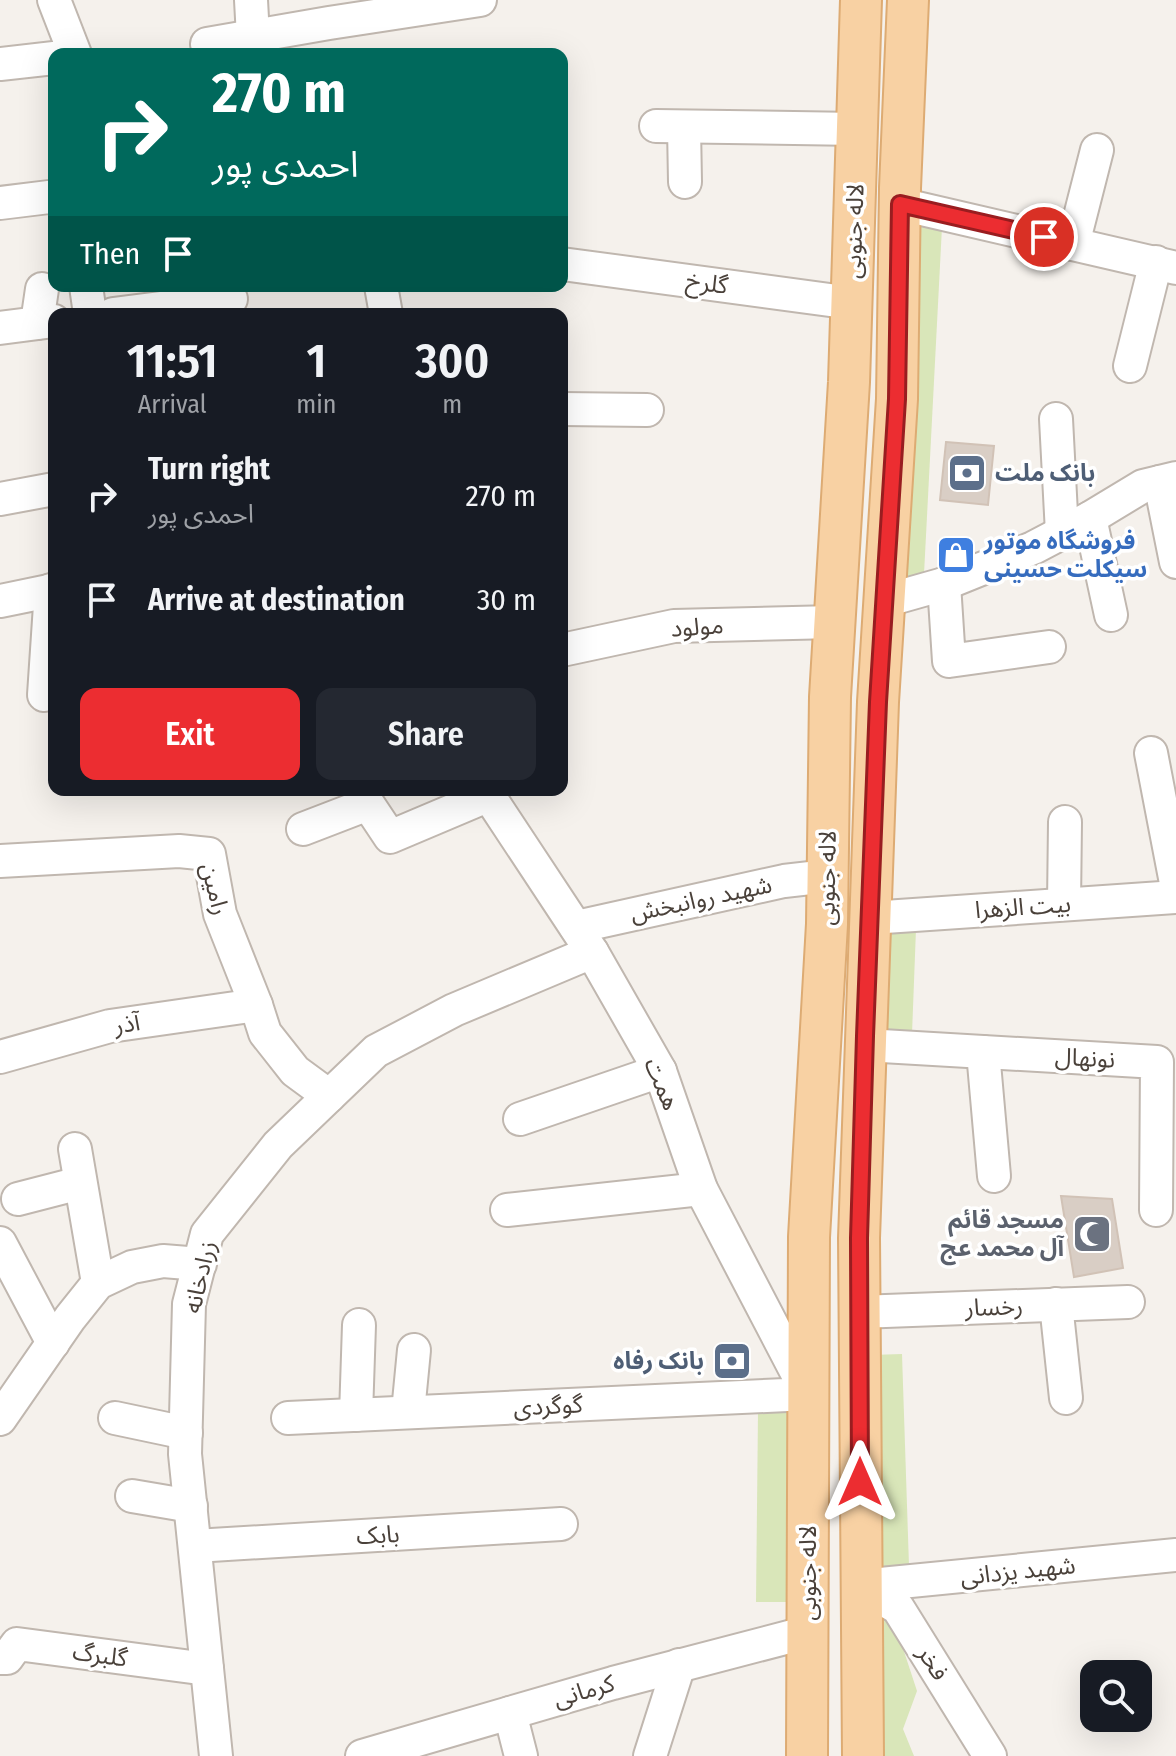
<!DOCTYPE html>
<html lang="en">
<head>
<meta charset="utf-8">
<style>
  body { margin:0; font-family:"Fira Sans Condensed","Noto Sans Arabic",sans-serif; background:#242831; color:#f1f3f6; height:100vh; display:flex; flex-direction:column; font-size:30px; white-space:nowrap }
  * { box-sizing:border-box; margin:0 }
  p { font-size:26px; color:#9ea1a6 }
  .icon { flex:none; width:44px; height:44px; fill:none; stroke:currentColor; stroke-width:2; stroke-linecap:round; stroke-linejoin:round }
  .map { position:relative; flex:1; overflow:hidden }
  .sheet { position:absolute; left:48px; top:308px; width:520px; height:488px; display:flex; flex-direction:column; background:#171b24; border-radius:16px; box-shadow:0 8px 32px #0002 }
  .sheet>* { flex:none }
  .guide { position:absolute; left:48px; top:48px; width:520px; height:244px; border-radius:16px; box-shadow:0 8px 32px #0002; background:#00695c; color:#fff; overflow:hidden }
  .buttons { position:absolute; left:1080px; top:1660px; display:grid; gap:16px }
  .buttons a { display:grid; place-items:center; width:72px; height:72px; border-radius:16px; background:#171b24; box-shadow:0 8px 32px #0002; font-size:40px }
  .pin { position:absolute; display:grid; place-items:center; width:68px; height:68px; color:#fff; margin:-34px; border:4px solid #fff; border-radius:50%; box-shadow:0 2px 8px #0007 }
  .me { position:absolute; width:88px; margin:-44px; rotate:0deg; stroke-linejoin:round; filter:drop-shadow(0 0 6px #0008) }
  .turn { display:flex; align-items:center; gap:28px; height:168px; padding:0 32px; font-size:36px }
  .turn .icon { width:104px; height:104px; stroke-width:2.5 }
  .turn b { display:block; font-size:56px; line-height:68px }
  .then { display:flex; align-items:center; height:76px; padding:0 32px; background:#0003; gap:16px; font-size:30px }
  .eta { display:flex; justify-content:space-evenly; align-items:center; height:136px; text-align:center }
  .eta b { font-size:48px; font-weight:600; line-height:56px }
  .button { display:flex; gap:16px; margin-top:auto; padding:16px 32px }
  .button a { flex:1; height:92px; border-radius:16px; background:#ec2d31; color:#fff; font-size:32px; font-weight:600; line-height:92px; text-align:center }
  .button a+a { background:#242831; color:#f1f3f6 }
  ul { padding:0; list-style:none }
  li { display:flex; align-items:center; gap:24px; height:104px; padding:0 32px }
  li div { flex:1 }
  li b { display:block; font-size:30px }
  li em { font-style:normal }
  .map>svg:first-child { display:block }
  .green { fill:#d9e6b9 }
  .building { fill:#d9cec5; stroke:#d1c2b6; stroke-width:2 }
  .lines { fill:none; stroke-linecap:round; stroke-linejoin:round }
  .minor-casing { stroke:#c0b7af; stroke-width:36 }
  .major-casing { stroke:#ddab73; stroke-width:44 }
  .minor { stroke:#fff; stroke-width:32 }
  .major { stroke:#f8d1a3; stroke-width:40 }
  .route-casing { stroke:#991d20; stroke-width:20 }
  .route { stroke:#ec2d31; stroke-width:14 }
  .labels { text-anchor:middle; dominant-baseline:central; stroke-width:7; stroke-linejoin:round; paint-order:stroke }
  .street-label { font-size:24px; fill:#4a413a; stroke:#fff }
  .service-label { font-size:24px; font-weight:bold; fill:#4e5e75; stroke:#fff; text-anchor:start }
  .shop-label { font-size:24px; font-weight:bold; fill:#366cbe; stroke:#fff; text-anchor:start }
  .worship-label { font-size:24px; font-weight:bold; fill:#5b616d; stroke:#fff; text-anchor:end }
</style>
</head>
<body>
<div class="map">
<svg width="1176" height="1756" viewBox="0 0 1176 1756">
  <rect width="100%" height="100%" fill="#f5f1ec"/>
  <g class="green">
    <path d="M913 221 942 227 924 574 899 584Z"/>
    <path d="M884 929H916L912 1034 881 1033Z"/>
    <path d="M902 1354 909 1566 878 1567 871 1355Z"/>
    <path d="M758 1412H791L789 1602H756Z"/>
    <path d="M874 1607 893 1618 917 1691 903 1729 914 1756H878Z"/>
  </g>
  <g class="building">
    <path d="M946 442 994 446 988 505 940 500Z"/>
    <path d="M1061 1196 1112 1199 1123 1268 1074 1277Z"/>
  </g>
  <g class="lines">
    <defs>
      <g id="minor">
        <path d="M54 0 75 54"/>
        <path d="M251 0 253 37"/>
        <path d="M207 44 329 23 480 0"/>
        <path d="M0 64 54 58"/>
        <path d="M656 126 858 129"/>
        <path d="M684 127 685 182"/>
        <path d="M0 203 49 197 54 198"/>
        <path d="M900 204 1176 268"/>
        <path d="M1073 244 1097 150"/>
        <path d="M562 264 852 303"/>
        <path d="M86 286 90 314"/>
        <path d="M381 286 386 314"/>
        <path d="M113 314 231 299"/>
        <path d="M37 323 42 289"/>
        <path d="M0 328 54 321"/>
        <path d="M1130 366 1156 262"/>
        <path d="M562 409 647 410"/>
        <path d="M1056 419 1062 533"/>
        <path d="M1160 482 1176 562"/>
        <path d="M0 499 54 489"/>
        <path d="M1090 518 1111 615"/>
        <path d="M944 584 949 661 1049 647"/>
        <path d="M0 601 54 590"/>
        <path d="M884 601 944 584 1033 548 1090 518 1143 486 1176 478"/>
        <path d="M562 650 674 626 834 622"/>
        <path d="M44 695 51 590"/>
        <path d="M1151 753 1176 883"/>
        <path d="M303 829 368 804 390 837 487 796"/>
        <path d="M0 861 179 851 209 854 220 914 256 1005 265 1033 295 1071 329 1096"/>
        <path d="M1064 904 1065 822"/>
        <path d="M870 918 1176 897"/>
        <path d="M576 927 784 881 828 876"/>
        <path d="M865 1045 1157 1062 1156 1210"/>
        <path d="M983 1052 994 1176"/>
        <path d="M0 1057 110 1026 256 1005"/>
        <path d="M520 1119 660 1071"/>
        <path d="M75 1149 98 1283"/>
        <path d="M18 1199 80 1183"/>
        <path d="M507 1210 701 1189"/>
        <path d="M0 1243 53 1343"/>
        <path d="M1056 1304 1066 1398"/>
        <path d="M859 1312 1128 1302"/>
        <path d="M408 1412 414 1350"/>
        <path d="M356 1415 359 1325"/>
        <path d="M115 1418 186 1433"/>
        <path d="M288 1418 808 1394 701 1189 660 1071 592 952 485 790"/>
        <path d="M0 1419 70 1318 98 1283 132 1267 163 1261 200 1264"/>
        <path d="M132 1496 191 1506"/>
        <path d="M195 1546 561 1524"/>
        <path d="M860 1586 1176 1555"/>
        <path d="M860 1586 898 1608 990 1756"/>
        <path d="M0 1658H7L17 1644 207 1669"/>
        <path d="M510 1713 521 1756"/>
        <path d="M216 1756 185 1454 189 1304 207 1234 278 1145 376 1051 454 1010 592 952"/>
        <path d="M362 1756 613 1683 808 1632"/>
        <path d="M650 1756 679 1665"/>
      </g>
      <g id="major">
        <path d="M807 1756 809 1237 827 924 830 697 849 382 861 0"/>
        <path d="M863 1756 859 1238 878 702 897 399 900 188 908 0"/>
      </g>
    </defs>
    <use href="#minor" class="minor-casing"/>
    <use href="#major" class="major-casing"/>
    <use href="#minor" class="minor"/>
    <use href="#major" class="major"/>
  </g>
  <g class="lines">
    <defs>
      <path id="route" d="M860 1482 859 1238 865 1036 878 702 897 399 900 204 1044 237"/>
    </defs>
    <use href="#route" class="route-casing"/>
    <use href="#route" class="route"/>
  </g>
  <defs>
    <symbol id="bank-square" viewBox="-11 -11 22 22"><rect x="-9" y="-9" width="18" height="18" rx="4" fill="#5c6f8a" stroke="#fff"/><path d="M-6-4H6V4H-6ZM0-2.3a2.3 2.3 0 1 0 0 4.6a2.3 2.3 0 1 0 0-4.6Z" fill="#fff"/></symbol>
    <symbol id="shop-square" viewBox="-11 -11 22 22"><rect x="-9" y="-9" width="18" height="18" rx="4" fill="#3f7fe0" stroke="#fff"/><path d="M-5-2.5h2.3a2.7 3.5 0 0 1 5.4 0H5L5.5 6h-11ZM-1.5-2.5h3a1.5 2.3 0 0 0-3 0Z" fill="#fff"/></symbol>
    <symbol id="mosque-square" viewBox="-11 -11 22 22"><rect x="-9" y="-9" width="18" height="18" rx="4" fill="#6b7280" stroke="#fff"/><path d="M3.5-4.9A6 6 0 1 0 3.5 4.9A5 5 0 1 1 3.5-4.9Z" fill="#fff"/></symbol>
  </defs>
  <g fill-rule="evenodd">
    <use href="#bank-square" x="945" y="451" width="44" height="44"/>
    <use href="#shop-square" x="934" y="533" width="44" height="44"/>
    <use href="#mosque-square" x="1070" y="1212" width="44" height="44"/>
    <use href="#bank-square" x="710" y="1339" width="44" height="44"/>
  </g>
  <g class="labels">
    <g class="street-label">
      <text transform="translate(854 231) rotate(-88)">لاله جنوبی</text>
      <text transform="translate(707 283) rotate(8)">گلرخ</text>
      <text transform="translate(697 627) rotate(-4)">مولود</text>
      <text transform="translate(827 878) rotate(-89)">لاله جنوبی</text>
      <text transform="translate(215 889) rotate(76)">رامین</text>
      <text transform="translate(701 899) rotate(-12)">شهید روانبخش</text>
      <text transform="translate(1023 907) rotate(-4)">بیت الزهرا</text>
      <text transform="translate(127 1024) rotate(-9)">آذر</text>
      <text transform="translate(1085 1058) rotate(3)">نونهال</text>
      <text transform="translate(662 1084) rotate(67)">همت</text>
      <text transform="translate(200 1277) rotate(-77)">زرادخانه</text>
      <text transform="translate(994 1307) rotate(-2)">رخسار</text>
      <text transform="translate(548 1406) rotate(-3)">گوگردی</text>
      <text transform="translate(378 1535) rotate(-3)">بابک</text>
      <text transform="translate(1018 1571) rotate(-6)">شهید یزدانی</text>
      <text transform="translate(808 1573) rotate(-90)">لاله جنوبی</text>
      <text transform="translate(100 1655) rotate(8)">گلبرگ</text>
      <text transform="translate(933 1663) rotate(58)">فخر</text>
      <text transform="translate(584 1691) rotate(-16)">کرمانی</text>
    </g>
    <g class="service-label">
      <text x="995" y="473">بانک ملت</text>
      <text x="704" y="1361" text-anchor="end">بانک رفاه</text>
    </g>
    <g class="shop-label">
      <text x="984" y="541">فروشگاه موتور<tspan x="984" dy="28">سیکلت حسینی</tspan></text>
    </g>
    <g class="worship-label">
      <text x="1064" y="1220">مسجد قائم<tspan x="1064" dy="28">آل محمد عج</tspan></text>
    </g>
  </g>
</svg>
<div class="buttons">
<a><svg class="icon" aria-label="search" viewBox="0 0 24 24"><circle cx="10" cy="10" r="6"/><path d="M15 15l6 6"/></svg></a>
</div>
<div class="pin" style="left:1044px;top:237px;background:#d93025"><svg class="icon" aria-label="arrive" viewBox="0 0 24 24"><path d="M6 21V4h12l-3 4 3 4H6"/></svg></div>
<svg class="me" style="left:860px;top:1482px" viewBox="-20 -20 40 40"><path d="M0-17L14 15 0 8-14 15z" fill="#ec2d31" stroke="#fff" stroke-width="4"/></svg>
<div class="guide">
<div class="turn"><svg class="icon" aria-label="right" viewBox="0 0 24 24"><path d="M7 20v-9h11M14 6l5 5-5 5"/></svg><div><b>270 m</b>احمدی پور</div></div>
<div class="then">Then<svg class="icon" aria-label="arrive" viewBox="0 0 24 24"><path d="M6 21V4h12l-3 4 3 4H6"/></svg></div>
</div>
<section class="sheet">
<div class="eta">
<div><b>11:51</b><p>Arrival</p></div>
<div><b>1</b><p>min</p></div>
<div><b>300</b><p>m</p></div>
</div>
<ul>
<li><svg class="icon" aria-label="right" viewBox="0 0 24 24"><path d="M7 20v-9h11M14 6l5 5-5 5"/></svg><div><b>Turn right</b><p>احمدی پور</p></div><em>270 m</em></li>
<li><svg class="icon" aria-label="arrive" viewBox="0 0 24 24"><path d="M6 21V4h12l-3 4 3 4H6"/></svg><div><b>Arrive at destination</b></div><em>30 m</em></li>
</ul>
<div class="button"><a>Exit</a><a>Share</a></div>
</section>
</div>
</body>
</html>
